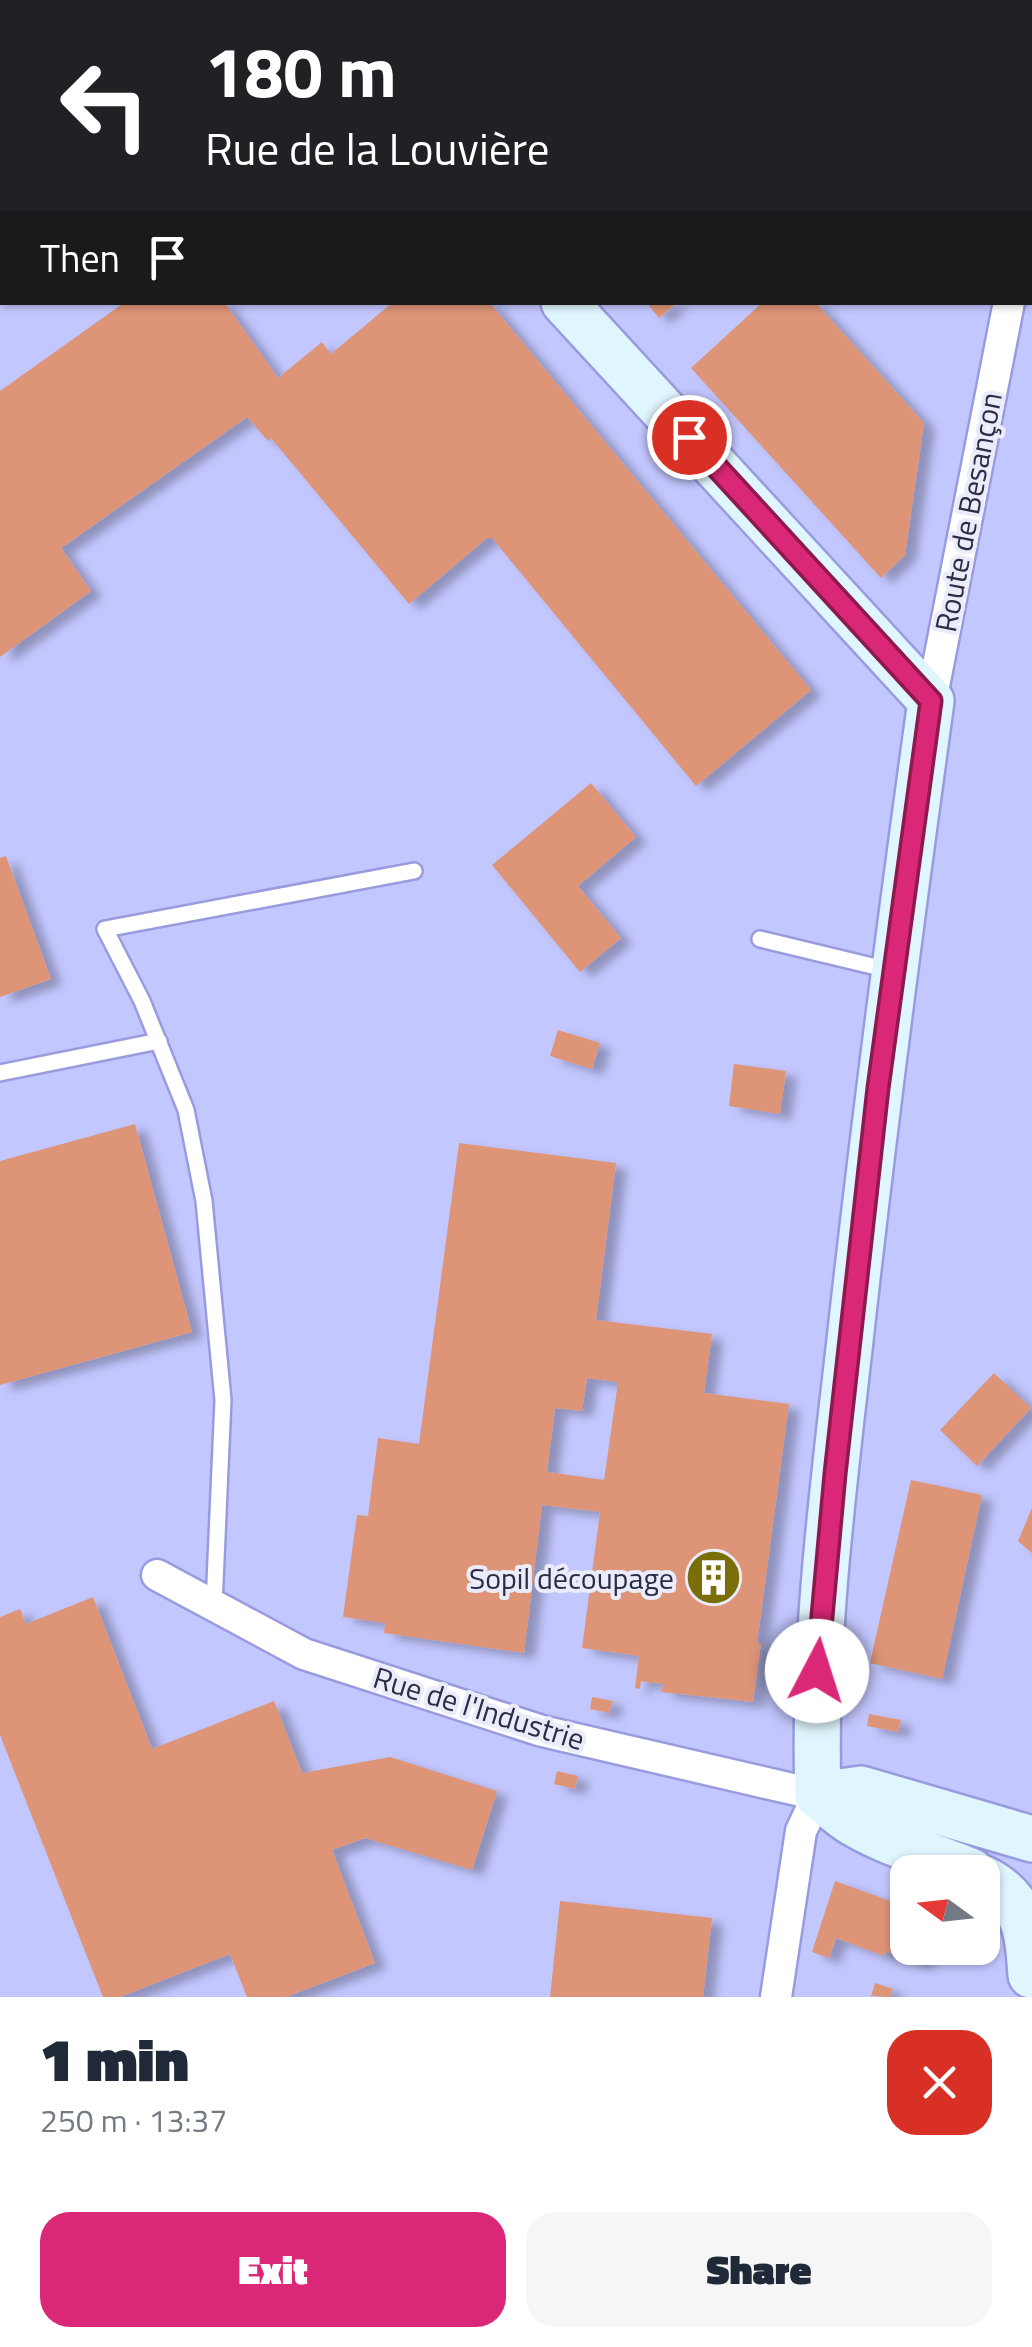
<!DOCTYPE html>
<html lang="en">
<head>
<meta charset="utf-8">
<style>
  body { margin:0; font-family:"Titillium Web",sans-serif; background:#f6f6f7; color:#1f2937; height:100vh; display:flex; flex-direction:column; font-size:38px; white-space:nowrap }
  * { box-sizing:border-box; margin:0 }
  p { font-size:32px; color:#747a83 }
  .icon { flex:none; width:55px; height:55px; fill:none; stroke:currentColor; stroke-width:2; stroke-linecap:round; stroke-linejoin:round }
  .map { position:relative; height:1997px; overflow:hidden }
  .panel { display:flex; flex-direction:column; background:#fff; flex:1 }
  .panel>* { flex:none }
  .hud { position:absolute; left:0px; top:0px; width:1032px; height:305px; box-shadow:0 2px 8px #0004; background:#202124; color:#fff; overflow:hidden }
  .needle { width:65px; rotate:285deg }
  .controls { position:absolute; left:890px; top:1855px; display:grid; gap:20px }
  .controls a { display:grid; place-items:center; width:110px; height:110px; border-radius:20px; background:#fff; box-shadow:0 2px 8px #0004; font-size:50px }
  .pin { position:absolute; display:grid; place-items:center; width:85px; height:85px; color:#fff; margin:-42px; border:5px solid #fff; border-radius:50%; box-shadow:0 2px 10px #0007 }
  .me { position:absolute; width:110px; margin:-55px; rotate:5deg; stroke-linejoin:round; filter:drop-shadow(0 0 8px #0008) }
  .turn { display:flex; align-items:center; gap:35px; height:210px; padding:0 40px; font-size:45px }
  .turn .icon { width:130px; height:130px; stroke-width:2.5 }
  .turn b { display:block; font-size:70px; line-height:85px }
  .then { display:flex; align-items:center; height:95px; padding:0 40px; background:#0003; gap:20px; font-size:38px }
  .round { display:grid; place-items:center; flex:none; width:105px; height:105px; border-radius:30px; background:#f6f6f7 }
  .head { display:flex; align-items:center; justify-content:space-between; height:170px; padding:0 40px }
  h1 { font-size:60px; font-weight:800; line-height:75px }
  .cta { display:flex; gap:20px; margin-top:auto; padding:20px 40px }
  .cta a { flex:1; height:115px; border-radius:30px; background:#db2777; color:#fff; font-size:40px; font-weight:800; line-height:115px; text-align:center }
  .cta a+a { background:#f6f6f7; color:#1f2937 }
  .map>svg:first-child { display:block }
  .building { fill:#dd9477; fill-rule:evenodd; filter:url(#shadow) }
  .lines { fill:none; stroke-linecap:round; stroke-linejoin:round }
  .lane-casing { stroke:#999bdf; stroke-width:20 }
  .street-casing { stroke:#999bdf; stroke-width:35 }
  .secondary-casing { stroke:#999bdf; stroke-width:50 }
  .lane { stroke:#fff; stroke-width:15 }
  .street { stroke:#fff; stroke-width:30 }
  .secondary { stroke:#e0f6fe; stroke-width:45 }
  .route-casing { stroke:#8e194d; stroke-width:25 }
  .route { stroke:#db2777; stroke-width:18 }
  .labels { text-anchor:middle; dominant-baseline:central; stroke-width:8; stroke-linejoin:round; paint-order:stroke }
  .street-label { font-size:30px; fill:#2c2c47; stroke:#eaecfa }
  .poi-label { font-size:30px; fill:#2c2c47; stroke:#eaecfa; text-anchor:end }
</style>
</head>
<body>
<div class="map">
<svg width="1032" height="1997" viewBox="0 0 1032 1997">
  <defs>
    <filter id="shadow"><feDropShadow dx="11" dy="6" stdDeviation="5" flood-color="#0004"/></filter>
  </defs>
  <rect width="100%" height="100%" fill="#c3c7ff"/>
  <g class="building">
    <path d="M125 302H224L278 378 322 342 331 354 393 302H489L811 690 696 786 492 538H487L409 604 271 438 268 441 247 417 61 548 91 591 0 657V391Z"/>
    <path d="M646 302H678L659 318Z"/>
    <path d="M763 302H815L924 423 905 555 881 578 691 368Z"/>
    <path d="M591 783 636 837 578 886 621 938 580 972 492 865Z"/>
    <path d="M6 856 51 979 0 997V858Z"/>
    <path d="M558 1030 600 1043 592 1069 550 1056Z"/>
    <path d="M734 1064 786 1071 780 1114 729 1106Z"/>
    <path d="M135 1124 192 1332 0 1385V1161Z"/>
    <path d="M459 1143 616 1163 596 1320 712 1334 704 1393 789 1404 757 1643H761L753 1702 662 1692 663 1684 646 1682 641 1681 640 1689 635 1688 639 1656 582 1648 600 1512 542 1505 524 1653 384 1633 385 1623 343 1617 357 1515 368 1516 378 1438 419 1444ZM587 1378 618 1382 604 1480 547 1472 555 1408 582 1411Z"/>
    <path d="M994 1373 1031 1408 977 1466 940 1430Z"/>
    <path d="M911 1480 982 1495 942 1679 870 1663Z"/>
    <path d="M1032 1508V1553L1018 1541Z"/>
    <path d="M93 1597 152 1749 274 1701 302 1773 390 1757 497 1791 472 1870 365 1838 332 1850 375 1963 286 1997H247L230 1954 120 1997H103L0 1735V1617L20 1609 26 1624Z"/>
    <path d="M592 1697 613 1701 609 1713 590 1709Z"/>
    <path d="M869 1714 901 1720 898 1732 867 1726Z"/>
    <path d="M557 1771 578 1776 575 1789 554 1784Z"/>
    <path d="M835 1881 901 1905 899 1909 908 1913V1948H927L921 1964 886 1951 884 1956 836 1938 829 1958 812 1952Z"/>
    <path d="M560 1901 712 1918 703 1997H550Z"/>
    <path d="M875 1983 893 1989 890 1997 871 1996Z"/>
  </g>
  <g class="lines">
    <defs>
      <g id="lane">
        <path d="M0 203 2 201"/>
        <path d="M760 939 893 971"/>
        <path d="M0 1073 159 1041"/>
        <path d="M214 1605 223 1400 204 1201 186 1110 142 1001 105 929 414 871"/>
      </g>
      <g id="street">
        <path d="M1030 239 1032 234"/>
        <path d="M931 701 1009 302"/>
        <path d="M157 1575 304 1654 542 1731 818 1795 801 1831 776 1997"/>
      </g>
      <g id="secondary">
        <path d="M279 0 281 2"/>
        <path d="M564 302 931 701C901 917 873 1132 849 1349 832 1497 813 1646 818 1795 830 1805 842 1817 855 1824 892 1846 933 1855 972 1872"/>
        <path d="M818 1795 861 1789 1032 1839"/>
        <path d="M982 1878C1026 1899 1028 1933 1031 1975"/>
      </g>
    </defs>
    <use href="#lane" class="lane-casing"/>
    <use href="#street" class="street-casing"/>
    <use href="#secondary" class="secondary-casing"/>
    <use href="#lane" class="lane"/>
    <use href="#street" class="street"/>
    <use href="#secondary" class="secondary"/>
  </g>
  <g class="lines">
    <defs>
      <path id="route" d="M689 437 931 701 878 1088 835 1474 817 1671"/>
    </defs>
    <use href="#route" class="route-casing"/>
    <use href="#route" class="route"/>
  </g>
  <defs>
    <symbol id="building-disc" viewBox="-11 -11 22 22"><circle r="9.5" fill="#796e0a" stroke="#eaecfa"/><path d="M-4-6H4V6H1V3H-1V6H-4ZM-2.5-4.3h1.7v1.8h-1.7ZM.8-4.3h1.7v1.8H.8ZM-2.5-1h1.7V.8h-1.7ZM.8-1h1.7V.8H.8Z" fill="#fff"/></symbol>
  </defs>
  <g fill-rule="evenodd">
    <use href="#building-disc" x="682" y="1546" width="63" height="63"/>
  </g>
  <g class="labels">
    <g class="street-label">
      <text transform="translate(968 512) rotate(-79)">Route de Besançon</text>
      <text transform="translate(479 1708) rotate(17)">Rue de l'Industrie</text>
    </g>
    <g class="poi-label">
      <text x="674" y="1578">Sopil découpage</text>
    </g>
  </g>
</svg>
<div class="controls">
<a><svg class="needle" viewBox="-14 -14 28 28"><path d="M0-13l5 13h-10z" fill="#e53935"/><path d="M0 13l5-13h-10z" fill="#747a83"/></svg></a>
</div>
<div class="pin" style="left:689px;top:437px;background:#d93025"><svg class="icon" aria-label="arrive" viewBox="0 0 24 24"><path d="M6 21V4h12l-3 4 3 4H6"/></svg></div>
<svg class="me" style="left:817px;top:1671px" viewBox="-20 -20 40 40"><circle r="19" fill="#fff"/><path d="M0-13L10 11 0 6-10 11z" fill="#db2777"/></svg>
<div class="hud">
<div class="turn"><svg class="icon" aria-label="left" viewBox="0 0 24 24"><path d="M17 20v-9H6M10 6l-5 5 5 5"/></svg><div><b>180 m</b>Rue de la Louvière</div></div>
<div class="then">Then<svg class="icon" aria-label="arrive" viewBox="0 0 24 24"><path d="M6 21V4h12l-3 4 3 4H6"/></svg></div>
</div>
</div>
<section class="panel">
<div class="head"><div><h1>1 min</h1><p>250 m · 13:37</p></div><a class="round" style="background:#d93025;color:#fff"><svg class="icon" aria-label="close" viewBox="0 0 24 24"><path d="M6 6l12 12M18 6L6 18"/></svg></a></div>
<div class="cta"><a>Exit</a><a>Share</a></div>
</section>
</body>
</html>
